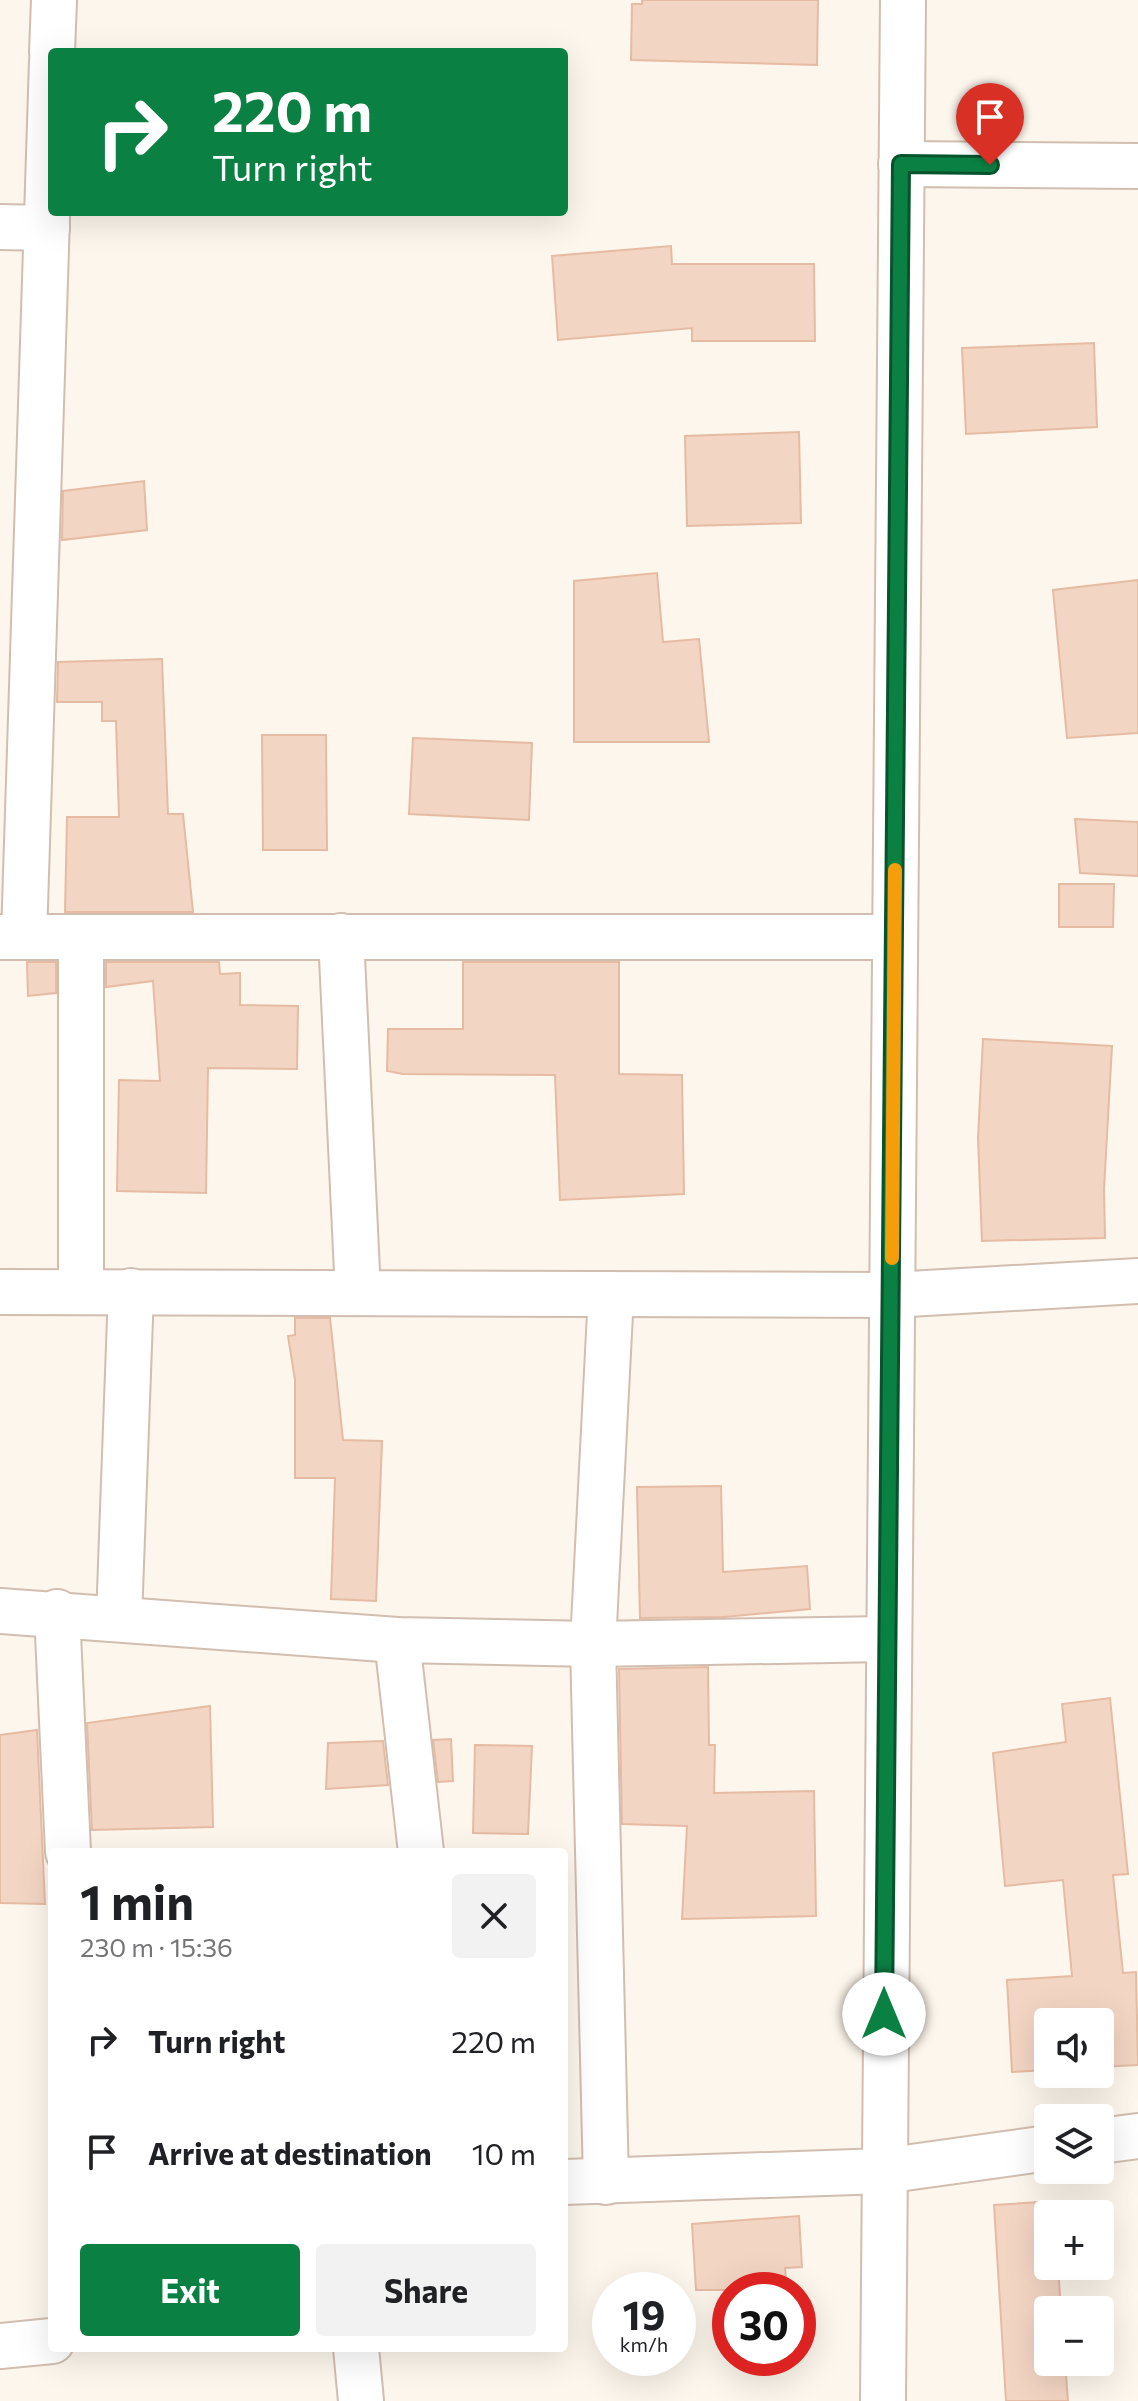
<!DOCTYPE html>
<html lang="en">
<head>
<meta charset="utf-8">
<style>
  body { margin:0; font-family:Commissioner,sans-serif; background:#f2f2f2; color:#202124; height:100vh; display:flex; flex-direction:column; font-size:30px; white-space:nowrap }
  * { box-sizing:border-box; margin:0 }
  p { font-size:26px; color:#757577 }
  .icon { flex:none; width:44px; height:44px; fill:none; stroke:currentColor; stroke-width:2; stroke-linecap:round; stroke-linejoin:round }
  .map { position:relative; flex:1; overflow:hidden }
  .side { position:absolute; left:48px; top:1848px; width:520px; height:504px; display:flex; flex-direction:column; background:#fff; border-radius:8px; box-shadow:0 8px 32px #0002 }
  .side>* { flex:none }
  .banner { position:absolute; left:48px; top:48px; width:520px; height:168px; border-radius:8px; box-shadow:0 8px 32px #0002; background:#0b8043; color:#fff; overflow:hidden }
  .tools { position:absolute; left:1034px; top:2008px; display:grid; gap:16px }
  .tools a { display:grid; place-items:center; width:80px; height:80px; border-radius:8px; background:#fff; box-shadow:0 8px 32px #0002; font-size:40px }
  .speed { position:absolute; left:592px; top:2272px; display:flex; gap:16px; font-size:40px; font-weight:700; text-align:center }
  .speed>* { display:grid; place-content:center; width:104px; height:104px; border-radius:50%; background:#fff; box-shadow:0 8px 32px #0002; line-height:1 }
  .speed small { font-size:20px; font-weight:400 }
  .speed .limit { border:12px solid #d22; background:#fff; color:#111 }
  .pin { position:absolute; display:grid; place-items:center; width:68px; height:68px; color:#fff; margin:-82px -34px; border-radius:50% 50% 50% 0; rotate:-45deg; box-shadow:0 0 8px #0007 }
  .pin .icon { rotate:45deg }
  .me { position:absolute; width:88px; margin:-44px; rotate:0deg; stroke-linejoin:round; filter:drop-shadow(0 0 6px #0008) }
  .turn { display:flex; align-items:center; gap:28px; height:168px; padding:0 32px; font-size:36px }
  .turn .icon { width:104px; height:104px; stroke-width:2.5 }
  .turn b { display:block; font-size:56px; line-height:68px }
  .round { display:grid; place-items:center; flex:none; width:84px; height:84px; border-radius:8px; background:#f2f2f2 }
  .summary { display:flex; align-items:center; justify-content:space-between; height:136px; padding:0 32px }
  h1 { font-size:48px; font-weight:700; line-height:60px }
  .button { display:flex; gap:16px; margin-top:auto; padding:16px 32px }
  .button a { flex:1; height:92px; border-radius:8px; background:#0b8043; color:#fff; font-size:32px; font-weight:700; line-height:92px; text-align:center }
  .button a+a { background:#f2f2f2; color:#202124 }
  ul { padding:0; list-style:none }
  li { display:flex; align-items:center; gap:24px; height:112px; padding:0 32px }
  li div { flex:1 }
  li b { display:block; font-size:30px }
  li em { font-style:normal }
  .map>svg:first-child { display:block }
  .building { fill:#f3d5c3; stroke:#e6bba3; stroke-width:2 }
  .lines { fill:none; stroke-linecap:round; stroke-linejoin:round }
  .minor-casing { stroke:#d1beb0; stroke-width:48 }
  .minor { stroke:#fff; stroke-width:44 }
  .route-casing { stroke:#07532c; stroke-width:20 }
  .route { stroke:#0b8043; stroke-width:14 }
  .slow { stroke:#f59e0b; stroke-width:14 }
</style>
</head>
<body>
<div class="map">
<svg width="1138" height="2401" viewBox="0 0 1138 2401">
  <rect width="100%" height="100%" fill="#fdf6ec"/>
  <g class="building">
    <path d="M642 0H818L817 65 631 60 632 4H642Z"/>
    <path d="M671 246 672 264H814L815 341H692V328L558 340 552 256Z"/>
    <path d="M1094 343 1097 427 966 434 962 348Z"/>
    <path d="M799 432 801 523 687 526 685 436Z"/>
    <path d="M144 481 147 530 62 540 63 491Z"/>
    <path d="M657 573 663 642 699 639 709 742H574V581Z"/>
    <path d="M1138 580V733L1067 738 1053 590Z"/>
    <path d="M162 659 168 814H183L193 912H65L67 817H119L116 721H102V702H57L58 662Z"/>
    <path d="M262 735H326L327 850H263Z"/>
    <path d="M413 738 532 743 529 820 409 814Z"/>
    <path d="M1075 819 1138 822V876L1080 873Z"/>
    <path d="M1059 884H1114L1113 927H1059Z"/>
    <path d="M27 962H56V993L28 996Z"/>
    <path d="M106 962H219L220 974 240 973V1005L298 1006 297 1069 208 1068 206 1193 117 1191 119 1080 160 1081 153 981 106 987Z"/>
    <path d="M463 962H619V1074L682 1075 684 1194 560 1200 555 1075 403 1074 387 1071 388 1029H463Z"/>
    <path d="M983 1039 1112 1046 1104 1189 1105 1238 982 1241 978 1138Z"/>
    <path d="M295 1318H330L343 1440 382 1441 376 1601 331 1599 335 1478H295V1380L288 1336 295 1335Z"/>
    <path d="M721 1486 723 1572 807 1566 810 1609 724 1617 640 1618 637 1487Z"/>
    <path d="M708 1667 709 1745H715L714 1793 814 1791 816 1916 682 1919 687 1826 622 1824 619 1669Z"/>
    <path d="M1110 1698 1128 1874 1113 1875 1123 1973 1136 1972 1138 2065 1100 2067V2022H1048V2070L1012 2072 1007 1980 1072 1976 1063 1880 1005 1886 993 1753 1066 1742 1062 1704Z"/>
    <path d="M210 1706 213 1827 92 1830 87 1723Z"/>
    <path d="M37 1730 45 1904 0 1903V1735Z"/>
    <path d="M451 1739 453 1781 438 1782 433 1740Z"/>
    <path d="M383 1741 388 1785 326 1789 328 1743Z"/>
    <path d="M475 1745 532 1746 528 1834 473 1833Z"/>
    <path d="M1054 2201 1055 2214H1048V2266H1058L1061 2310H1048V2362H1065L1068 2401H1006L994 2205Z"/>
    <path d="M799 2216 802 2267 785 2268 787 2290H696L692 2224Z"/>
  </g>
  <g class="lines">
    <defs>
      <g id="minor">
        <path d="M52 52 54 0"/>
        <path d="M901 164 1138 166"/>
        <path d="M0 227 47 228"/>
        <path d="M341 936 358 1293"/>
        <path d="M0 937H895"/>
        <path d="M24 937 52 61"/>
        <path d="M0 1292 891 1295 1138 1281"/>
        <path d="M81 1292V937"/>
        <path d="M0 1611 397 1640 593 1644 887 1639"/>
        <path d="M57 1612 68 1852"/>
        <path d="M119 1619 131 1291"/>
        <path d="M397 1640 421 1852"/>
        <path d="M1100 2141 1138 2136"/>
        <path d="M564 2182 883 2171 1048 2148"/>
        <path d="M606 2182 593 1644 611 1294"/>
        <path d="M0 2346 52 2341"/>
        <path d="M356 2348 361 2401"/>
        <path d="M883 2401 903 0"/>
      </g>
    </defs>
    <use href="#minor" class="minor-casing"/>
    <use href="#minor" class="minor"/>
  </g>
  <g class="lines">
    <defs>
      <path id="route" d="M884 2014 901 164 990 165"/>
    </defs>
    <use href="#route" class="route-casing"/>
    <use href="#route" class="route"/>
    <path class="slow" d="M892 1258 895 870"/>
  </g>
</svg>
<div class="tools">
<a><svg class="icon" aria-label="sound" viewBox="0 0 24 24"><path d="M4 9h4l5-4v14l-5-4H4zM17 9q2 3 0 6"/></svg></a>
<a><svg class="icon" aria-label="layers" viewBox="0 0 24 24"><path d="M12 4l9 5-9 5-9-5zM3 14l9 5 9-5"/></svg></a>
<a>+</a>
<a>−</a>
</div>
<div class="speed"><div>19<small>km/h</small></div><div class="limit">30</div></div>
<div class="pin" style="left:990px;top:165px;background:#d93025"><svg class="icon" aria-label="arrive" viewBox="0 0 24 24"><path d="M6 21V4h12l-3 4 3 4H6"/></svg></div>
<svg class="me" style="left:884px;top:2014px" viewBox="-20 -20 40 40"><circle r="19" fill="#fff"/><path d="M0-13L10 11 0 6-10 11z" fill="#0b8043"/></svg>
<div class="banner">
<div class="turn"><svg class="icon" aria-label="right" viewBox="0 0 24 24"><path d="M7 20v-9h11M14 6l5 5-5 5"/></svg><div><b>220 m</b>Turn right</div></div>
</div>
<section class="side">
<div class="summary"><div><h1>1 min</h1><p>230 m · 15:36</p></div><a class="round"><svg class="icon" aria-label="close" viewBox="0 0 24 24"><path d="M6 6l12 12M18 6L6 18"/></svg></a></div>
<ul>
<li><svg class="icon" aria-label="right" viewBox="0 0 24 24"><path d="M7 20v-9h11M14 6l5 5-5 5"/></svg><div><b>Turn right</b></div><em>220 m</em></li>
<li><svg class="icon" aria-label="arrive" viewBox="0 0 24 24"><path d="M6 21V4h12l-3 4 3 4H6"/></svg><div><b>Arrive at destination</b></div><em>10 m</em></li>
</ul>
<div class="button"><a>Exit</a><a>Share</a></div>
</section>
</div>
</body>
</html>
